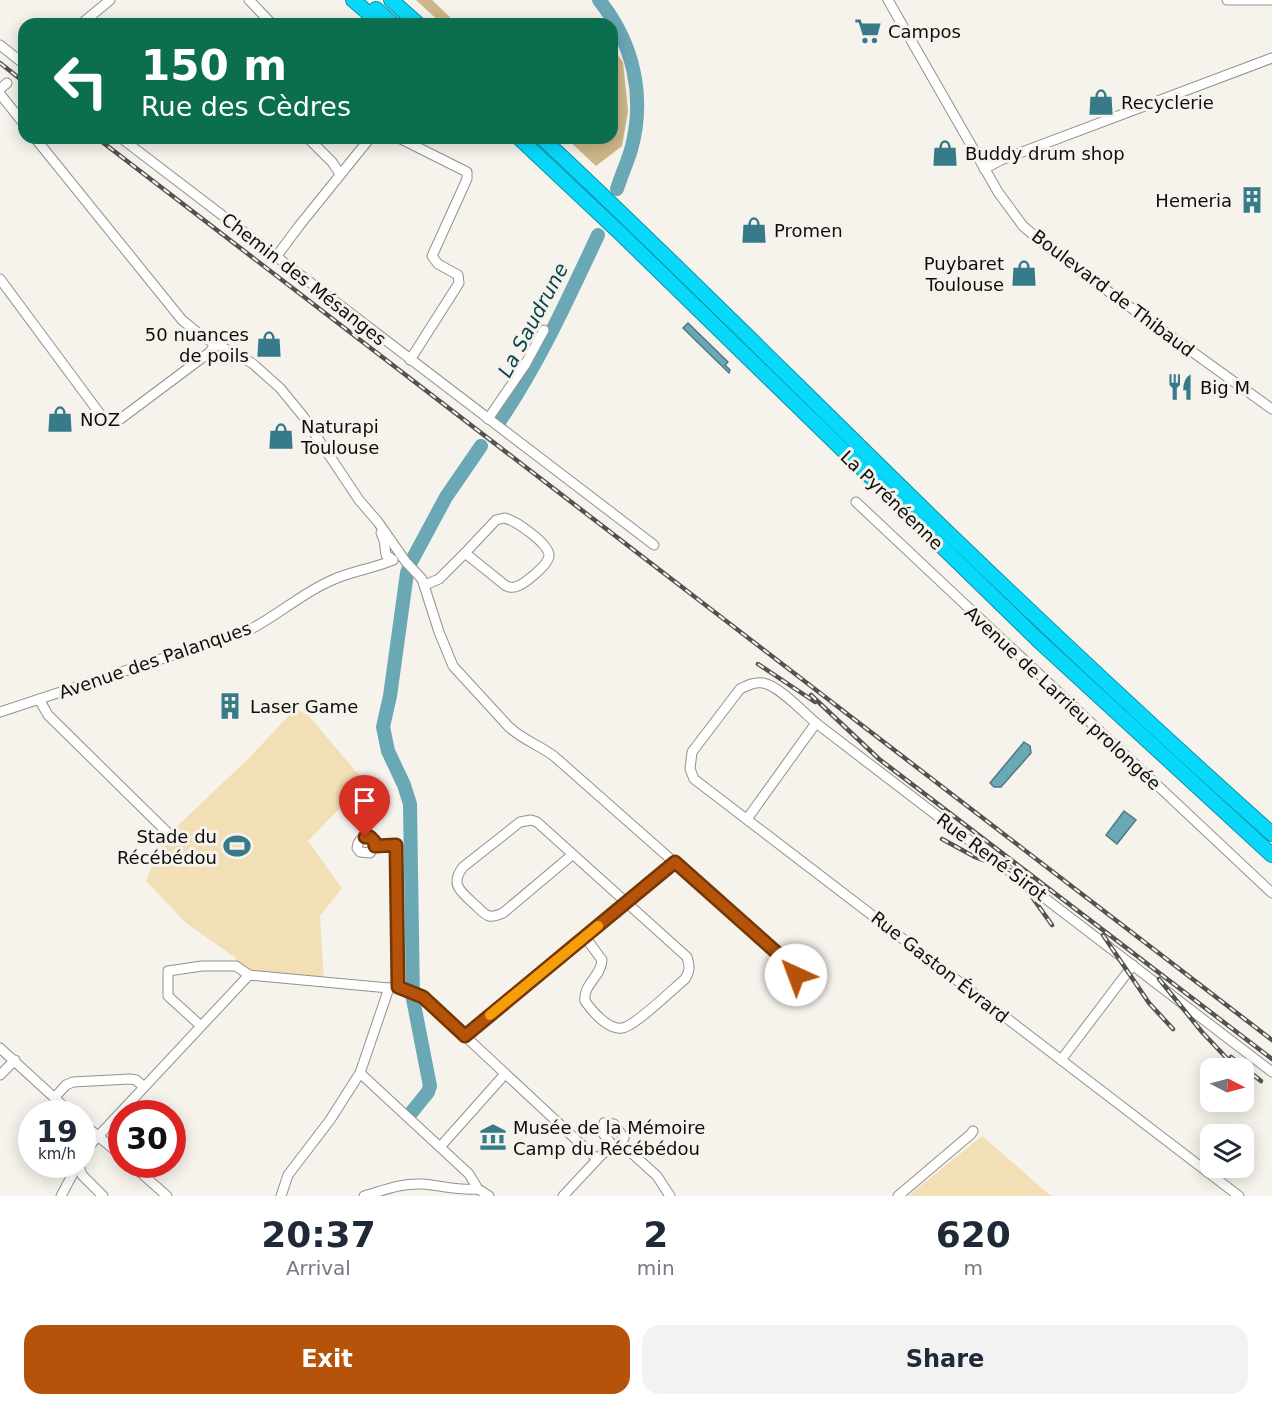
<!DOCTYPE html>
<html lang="en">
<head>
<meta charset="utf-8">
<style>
  body { margin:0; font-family:"DejaVu Sans",sans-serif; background:#f2f2f3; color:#1f2937; height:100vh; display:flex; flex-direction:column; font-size:22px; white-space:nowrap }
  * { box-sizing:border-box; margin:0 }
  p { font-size:20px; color:#747a83 }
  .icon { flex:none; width:33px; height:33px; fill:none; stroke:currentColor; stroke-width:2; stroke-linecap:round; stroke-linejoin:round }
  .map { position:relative; height:1196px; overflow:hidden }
  .details { display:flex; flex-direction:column; background:#fff; flex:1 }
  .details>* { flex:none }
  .hud { position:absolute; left:18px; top:18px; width:600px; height:126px; border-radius:18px; box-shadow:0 3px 15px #0003; background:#0b6e4f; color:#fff; overflow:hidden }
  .needle { width:39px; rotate:96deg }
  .buttons { position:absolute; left:1200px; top:1058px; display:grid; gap:12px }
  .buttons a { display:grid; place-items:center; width:54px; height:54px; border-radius:12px; background:#fff; box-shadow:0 3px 15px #0003; font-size:30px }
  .speed { position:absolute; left:18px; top:1100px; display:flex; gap:12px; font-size:30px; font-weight:700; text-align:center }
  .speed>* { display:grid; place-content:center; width:78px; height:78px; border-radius:50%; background:#fff; box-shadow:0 3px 15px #0003; line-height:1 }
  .speed small { font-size:15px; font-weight:400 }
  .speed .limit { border:9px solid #d22; background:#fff; color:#111 }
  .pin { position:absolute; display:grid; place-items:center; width:51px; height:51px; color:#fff; margin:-62px -26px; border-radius:50% 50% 50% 0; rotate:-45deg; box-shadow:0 0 6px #0007 }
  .pin .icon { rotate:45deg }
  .me { position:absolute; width:66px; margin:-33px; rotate:317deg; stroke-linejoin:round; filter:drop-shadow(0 0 4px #0008) }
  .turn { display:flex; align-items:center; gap:21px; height:126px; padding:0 24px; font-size:27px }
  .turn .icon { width:78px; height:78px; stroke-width:2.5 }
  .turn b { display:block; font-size:42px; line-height:51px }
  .eta { display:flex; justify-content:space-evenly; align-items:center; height:102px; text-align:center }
  .eta b { font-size:36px; font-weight:700; line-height:42px }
  .primary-button { display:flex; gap:12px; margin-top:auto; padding:12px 24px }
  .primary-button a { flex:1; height:69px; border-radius:18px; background:#b45309; color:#fff; font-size:24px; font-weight:700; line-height:69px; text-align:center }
  .primary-button a+a { background:#f2f2f3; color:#1f2937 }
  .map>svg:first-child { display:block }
  .green { fill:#f3dfb6 }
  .forest { fill:#cdb688 }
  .water { fill:#6ba8b6; stroke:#4f7a83; stroke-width:1.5 }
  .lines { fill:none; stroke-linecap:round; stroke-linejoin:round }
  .river { stroke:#6ba8b6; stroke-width:14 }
  .minor-casing { stroke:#94918c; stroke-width:11 }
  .highway-casing { stroke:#0a92a7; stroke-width:16 }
  .minor { stroke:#fff; stroke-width:9 }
  .highway { stroke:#08d9fa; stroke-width:14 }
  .rail-casing { stroke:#54524f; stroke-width:4.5 }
  .rail { stroke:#f6f3ec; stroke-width:2; stroke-dasharray:7; stroke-linecap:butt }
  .route-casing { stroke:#753606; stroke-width:15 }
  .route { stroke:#b45309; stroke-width:10 }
  .slow { stroke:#f59e0b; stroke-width:10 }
  .labels { text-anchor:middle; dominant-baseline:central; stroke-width:6; stroke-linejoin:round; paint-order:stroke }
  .poi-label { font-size:18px; fill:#0f0e0c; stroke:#f6f3ec; text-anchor:start }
  .street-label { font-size:18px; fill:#0f0e0c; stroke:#f6f3ec }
  .water-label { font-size:20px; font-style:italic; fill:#0c4550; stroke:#f6f3ec }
</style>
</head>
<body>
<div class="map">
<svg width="1272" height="1196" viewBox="0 0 1272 1196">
  <rect width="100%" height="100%" fill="#f6f3ec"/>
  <g class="green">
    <path d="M295 709 308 715 365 782 308 841 342 888 320 916 324 983 249 975 236 966V958L187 924 146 881 159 850 166 842 169 834 250 757Z"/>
    <path d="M982 1136 1051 1196H908Z"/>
  </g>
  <g class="forest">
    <path d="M416 0H432L457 24H442Z"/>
    <path d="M612 48 623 62 628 111 622 146 596 166 566 138H612Z"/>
  </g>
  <g class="water">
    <path d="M688 323 728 362 725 365 730 370 729 373 683 328Z"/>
    <path d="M1024 742 1030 746 1031 753 1001 787H994L990 783Z"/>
    <path d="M1124 811 1136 820 1117 844 1106 835Z"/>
  </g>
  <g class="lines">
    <g class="river">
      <path d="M599 0C633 42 646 96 631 150 627 163 621 176 617 189"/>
      <path d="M499 422C539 363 568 299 598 235"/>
      <path d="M411 1113 428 1092 430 1086 413 999 410 804 404 785 388 751 383 727 390 696 407 573 411 562 446 497 481 446"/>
    </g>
    <defs>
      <g id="minor">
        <path d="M249 0 272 24"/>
        <path d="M888 0 998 192 1023 226 1045 245 1091 279 1272 409"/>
        <path d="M1227 0H1272"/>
        <path d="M81 24 110 0"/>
        <path d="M0 45 24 64"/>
        <path d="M0 89 7 83"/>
        <path d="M0 94 24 124"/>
        <path d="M35 138 182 320 203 337 252 363 280 388 303 416 359 500 378 522 406 562 422 579 439 632 453 666 508 726C522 740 540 745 555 757L794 968 796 975"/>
        <path d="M121 138 654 545"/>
        <path d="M308 138 332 162 340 174"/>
        <path d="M399 138 467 172V179L432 256 438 264 458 275 459 283 410 360"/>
        <path d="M984 169 1001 160 1272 58"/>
        <path d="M276 257 299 226 370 138"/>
        <path d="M0 279 106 422 115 423 210 352 215 344"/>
        <path d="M488 419 525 365 544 330"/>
        <path d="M856 502 1272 893"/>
        <path d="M504 518C515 520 550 544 549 556 548 565 524 585 515 587 511 588 510 587 506 586L465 553 496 520Z"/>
        <path d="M381 533 384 540 386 555 393 560"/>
        <path d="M425 585 439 579 465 553"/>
        <path d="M39 699 48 715 169 834"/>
        <path d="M0 712 249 630C277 616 301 594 330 581 350 571 373 569 393 560"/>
        <path d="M747 819 816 723"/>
        <path d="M572 855 503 913C498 915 494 917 489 916 483 914 478 907 473 903 460 891 450 884 463 867L520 822 531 820 537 822 687 957C690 966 690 971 685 979 673 989 634 1027 622 1028 608 1030 592 1011 585 1001 583 984 601 977 602 960L585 937"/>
        <path d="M398 987 423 997 597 1159"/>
        <path d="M201 1026 168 996V971L202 966H236L249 975"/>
        <path d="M465 1036 675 862"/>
        <path d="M0 1048 71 1113"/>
        <path d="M1061 1060 1133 965"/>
        <path d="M360 1073 469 1174 478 1189 489 1196"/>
        <path d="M0 1075 15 1060"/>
        <path d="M55 1097 66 1085 73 1082 130 1079 136 1080 144 1087"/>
        <path d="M82 1123 122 1156"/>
        <path d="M613 1146 602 1132 604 1123 614 1124 624 1138 620 1146"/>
        <path d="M440 1147 505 1074"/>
        <path d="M82 1158 91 1144 249 975 389 988"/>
        <path d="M131 1164 167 1196"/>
        <path d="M77 1167 80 1169 82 1175 103 1196"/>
        <path d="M61 1196 78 1164"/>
        <path d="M281 1196 288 1175 330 1120 360 1073 389 988 398 987 396 845 375 846 374 841 370 837C363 837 358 840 357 848L360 852 370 853 375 846"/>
        <path d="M364 1196C382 1191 401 1183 421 1184 440 1185 458 1191 478 1189"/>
        <path d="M563 1196 607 1149 613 1146 626 1148 657 1176 670 1196"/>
        <path d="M898 1196 971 1134 973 1131"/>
        <path d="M1239 1196 694 779 690 769 692 752 740 689C748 685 754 682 763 683 778 685 804 713 816 723L1272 1072"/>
      </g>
      <g id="highway">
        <path d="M353 0 381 24"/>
        <path d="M391 0 418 24"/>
        <path d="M376 9 393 24"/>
        <path d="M519 138 620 233 1038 640 1272 855"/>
        <path d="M542 138C678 265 808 397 942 527 1050 631 1160 734 1272 834"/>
      </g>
    </defs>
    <use href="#minor" class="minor-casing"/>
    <use href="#highway" class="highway-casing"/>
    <use href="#minor" class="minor"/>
    <use href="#highway" class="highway"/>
    <defs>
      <g id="rail">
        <path d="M0 63 24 82"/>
        <path d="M97 138 1272 1040"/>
        <path d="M758 664 815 702"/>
        <path d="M811 695 879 759 1272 1059"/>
        <path d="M942 839 975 857 1030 878"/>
        <path d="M1015 873 1052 925"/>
        <path d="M1103 935 1149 1003 1173 1029"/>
        <path d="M1159 979 1202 1032 1236 1068"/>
        <path d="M1231 1057 1261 1081"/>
      </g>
    </defs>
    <use href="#rail" class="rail-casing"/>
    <use href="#rail" class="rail"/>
  </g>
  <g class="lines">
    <defs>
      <path id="route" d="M365 837H370L374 841 375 846 396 845 398 987 423 997 465 1036 675 862 794 968 796 975"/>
    </defs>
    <use href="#route" class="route-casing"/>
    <use href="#route" class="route"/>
    <path class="slow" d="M490 1015 598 926"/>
  </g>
  <defs>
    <symbol id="supermarket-bare" viewBox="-9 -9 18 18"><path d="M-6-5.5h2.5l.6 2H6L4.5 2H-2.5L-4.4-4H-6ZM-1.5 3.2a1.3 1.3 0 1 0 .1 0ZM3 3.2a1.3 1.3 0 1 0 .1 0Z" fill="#377b8a" stroke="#f6f3ec" stroke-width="2.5" paint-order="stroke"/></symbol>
    <symbol id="shop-bare" viewBox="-9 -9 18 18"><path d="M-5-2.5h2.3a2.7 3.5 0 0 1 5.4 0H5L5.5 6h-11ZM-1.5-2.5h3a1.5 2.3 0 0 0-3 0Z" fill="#377b8a" stroke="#f6f3ec" stroke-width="2.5" paint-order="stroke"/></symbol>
    <symbol id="building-bare" viewBox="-9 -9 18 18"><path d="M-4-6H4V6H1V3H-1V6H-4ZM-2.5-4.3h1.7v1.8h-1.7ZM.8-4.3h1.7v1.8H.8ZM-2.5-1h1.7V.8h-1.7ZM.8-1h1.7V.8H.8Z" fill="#377b8a" stroke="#f6f3ec" stroke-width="2.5" paint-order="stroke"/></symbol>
    <symbol id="restaurant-bare" viewBox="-9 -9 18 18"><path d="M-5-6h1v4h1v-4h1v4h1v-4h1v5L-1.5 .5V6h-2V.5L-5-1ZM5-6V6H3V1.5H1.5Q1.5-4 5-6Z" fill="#377b8a" stroke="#f6f3ec" stroke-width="2.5" paint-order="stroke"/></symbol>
    <symbol id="stadium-bare" viewBox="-9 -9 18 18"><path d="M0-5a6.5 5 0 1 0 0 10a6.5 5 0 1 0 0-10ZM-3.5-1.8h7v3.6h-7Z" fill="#377b8a" stroke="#f6f3ec" stroke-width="2.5" paint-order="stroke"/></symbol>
    <symbol id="museum-bare" viewBox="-9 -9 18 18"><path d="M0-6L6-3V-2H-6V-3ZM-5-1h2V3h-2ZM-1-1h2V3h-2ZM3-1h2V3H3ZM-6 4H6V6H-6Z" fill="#377b8a" stroke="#f6f3ec" stroke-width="2.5" paint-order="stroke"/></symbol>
  </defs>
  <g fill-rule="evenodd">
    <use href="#supermarket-bare" x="849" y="12" width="38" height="38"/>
    <use href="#shop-bare" x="1082" y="83" width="38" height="38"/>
    <use href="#shop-bare" x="926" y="134" width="38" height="38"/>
    <use href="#building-bare" x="1233" y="181" width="38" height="38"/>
    <use href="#shop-bare" x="735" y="211" width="38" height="38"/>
    <use href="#shop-bare" x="1005" y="254" width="38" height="38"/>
    <use href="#shop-bare" x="250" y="325" width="38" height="38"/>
    <use href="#restaurant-bare" x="1161" y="368" width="38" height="38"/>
    <use href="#shop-bare" x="41" y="400" width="38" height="38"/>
    <use href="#shop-bare" x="262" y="417" width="38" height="38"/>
    <use href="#building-bare" x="211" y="687" width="38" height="38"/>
    <use href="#stadium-bare" x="218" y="827" width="38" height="38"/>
    <use href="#museum-bare" x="474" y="1118" width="38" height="38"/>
  </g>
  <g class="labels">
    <g class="poi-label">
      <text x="888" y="31">Campos</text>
      <text x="1121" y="102">Recyclerie</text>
      <text x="965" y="153">Buddy drum shop</text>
      <text x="1232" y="200" text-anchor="end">Hemeria</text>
      <text x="774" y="230">Promen</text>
      <text x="1004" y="263" text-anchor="end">Puybaret<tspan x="1004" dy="21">Toulouse</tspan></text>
      <text x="249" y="334" text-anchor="end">50 nuances<tspan x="249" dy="21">de poils</tspan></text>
      <text x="1200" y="387">Big M</text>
      <text x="80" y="419">NOZ</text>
      <text x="301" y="426">Naturapi<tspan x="301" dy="21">Toulouse</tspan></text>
      <text x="250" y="706">Laser Game</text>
      <text x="217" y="836" text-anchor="end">Stade du<tspan x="217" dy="21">Récébédou</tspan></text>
      <text x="513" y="1127">Musée de la Mémoire<tspan x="513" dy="21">Camp du Récébédou</tspan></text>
    </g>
    <g class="street-label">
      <text transform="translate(304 279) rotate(38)">Chemin des Mésanges</text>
      <text transform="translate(1113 293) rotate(37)">Boulevard de Thibaud</text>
      <text transform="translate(892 500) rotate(44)">La Pyrénéenne</text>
      <text transform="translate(155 660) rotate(-19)">Avenue des Palanques</text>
      <text transform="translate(1063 698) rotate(43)">Avenue de Larrieu prolongée</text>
      <text transform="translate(992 857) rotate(37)">Rue René Sirot</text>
      <text transform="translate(940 967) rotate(38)">Rue Gaston Évrard</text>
    </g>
    <g class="water-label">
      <text transform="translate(533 320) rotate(-62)">La Saudrune</text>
    </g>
  </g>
</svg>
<div class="buttons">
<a><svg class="needle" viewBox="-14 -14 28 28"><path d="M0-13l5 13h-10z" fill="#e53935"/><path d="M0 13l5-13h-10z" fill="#747a83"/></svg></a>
<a><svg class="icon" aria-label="layers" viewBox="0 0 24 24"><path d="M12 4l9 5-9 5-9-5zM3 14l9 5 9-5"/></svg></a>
</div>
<div class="speed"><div>19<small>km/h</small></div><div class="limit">30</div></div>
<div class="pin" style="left:365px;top:837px;background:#d93025"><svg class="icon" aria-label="arrive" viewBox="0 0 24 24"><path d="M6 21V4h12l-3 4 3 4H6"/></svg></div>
<svg class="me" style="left:796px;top:975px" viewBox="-20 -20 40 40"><circle r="19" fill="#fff"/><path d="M0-13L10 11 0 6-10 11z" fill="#b45309"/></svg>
<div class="hud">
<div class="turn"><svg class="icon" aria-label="left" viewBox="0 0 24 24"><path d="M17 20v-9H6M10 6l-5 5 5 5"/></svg><div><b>150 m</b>Rue des Cèdres</div></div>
</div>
</div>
<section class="details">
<div class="eta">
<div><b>20:37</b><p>Arrival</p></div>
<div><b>2</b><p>min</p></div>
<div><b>620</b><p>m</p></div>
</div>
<div class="primary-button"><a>Exit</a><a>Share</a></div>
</section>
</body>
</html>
